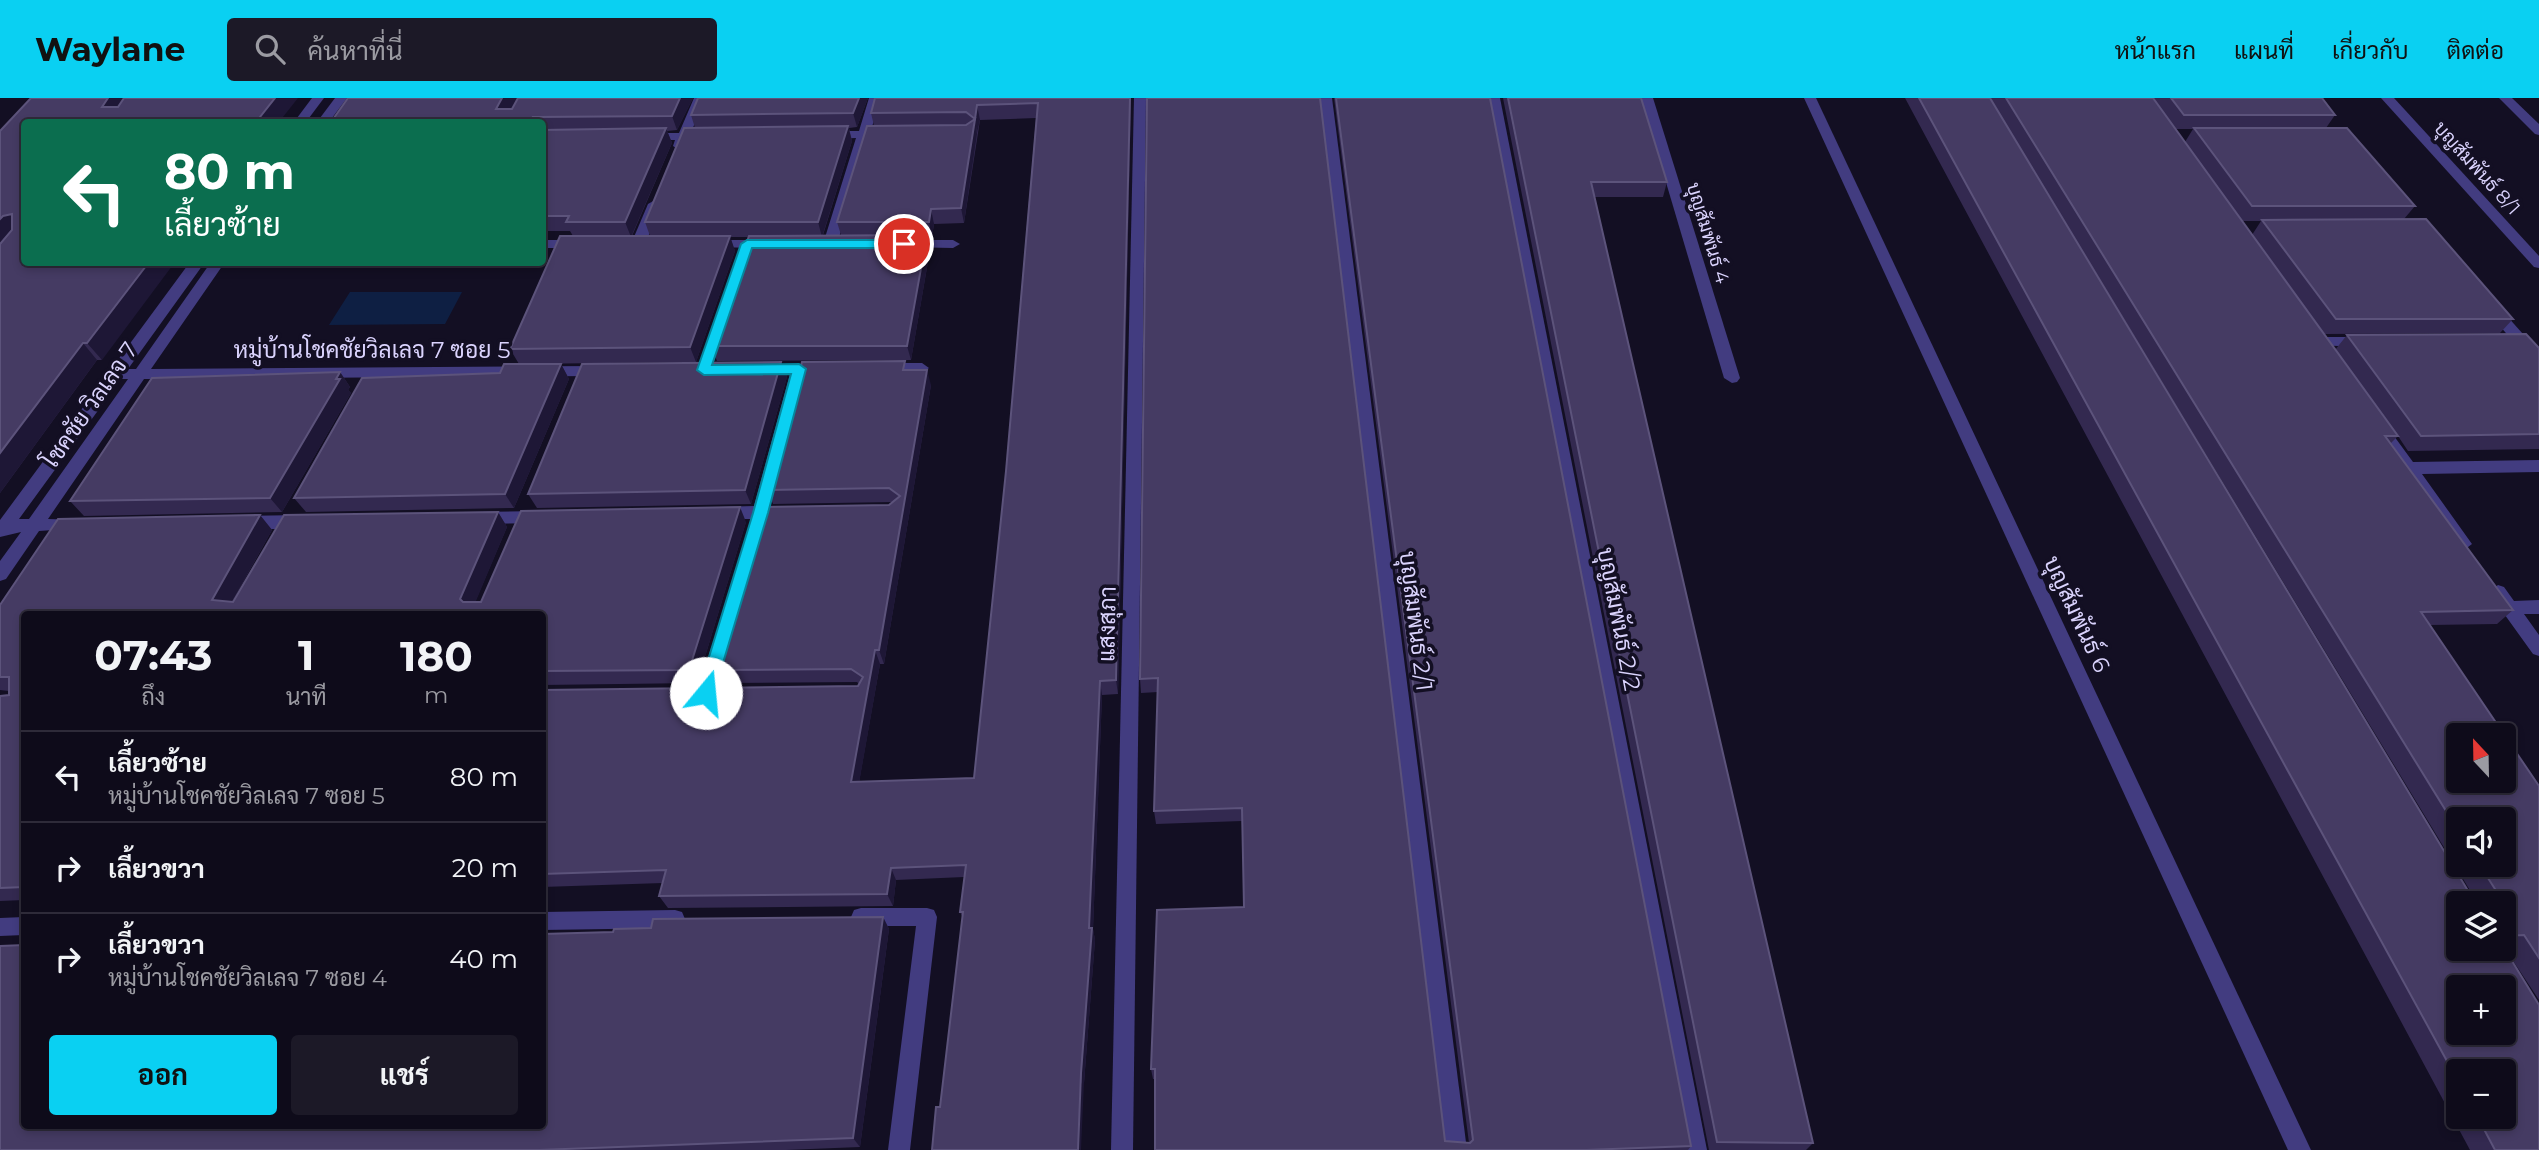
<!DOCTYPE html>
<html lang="th">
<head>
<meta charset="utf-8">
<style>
  body { margin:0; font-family:Montserrat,Sarabun,sans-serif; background:#1c1927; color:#f1f3f6; height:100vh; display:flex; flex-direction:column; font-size:26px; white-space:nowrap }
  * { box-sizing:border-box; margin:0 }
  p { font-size:23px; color:#9b9ba2 }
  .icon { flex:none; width:38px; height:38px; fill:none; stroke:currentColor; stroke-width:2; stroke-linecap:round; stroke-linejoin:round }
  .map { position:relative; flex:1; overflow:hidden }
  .sheet { position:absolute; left:21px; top:513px; width:525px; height:518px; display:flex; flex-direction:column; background:#0e0b1a; border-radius:7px; box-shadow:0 4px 10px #0003,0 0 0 2px #2e2b39 }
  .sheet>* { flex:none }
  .hud { position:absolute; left:21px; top:21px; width:525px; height:147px; border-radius:7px; box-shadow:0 4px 10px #0003,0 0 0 2px #2e2b39; background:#0b6e4f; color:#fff; overflow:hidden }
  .needle { width:46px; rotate:338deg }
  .buttons { position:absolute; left:2446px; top:625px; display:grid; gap:14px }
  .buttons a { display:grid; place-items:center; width:70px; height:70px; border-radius:7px; background:#0e0b1a; box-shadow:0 4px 10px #0003,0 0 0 2px #2e2b39; font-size:35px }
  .pin { position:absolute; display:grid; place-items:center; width:60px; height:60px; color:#fff; margin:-30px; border:4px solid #fff; border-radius:50%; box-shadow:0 2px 7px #0007 }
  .me { position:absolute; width:77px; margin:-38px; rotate:17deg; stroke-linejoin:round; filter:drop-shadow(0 0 5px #0008) }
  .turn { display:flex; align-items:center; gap:24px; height:147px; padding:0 28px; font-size:32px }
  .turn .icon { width:91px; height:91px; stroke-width:2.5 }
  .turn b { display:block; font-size:49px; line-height:60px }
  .eta { display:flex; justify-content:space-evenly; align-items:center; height:119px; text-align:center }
  .eta b { font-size:42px; font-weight:700; line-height:49px }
  .primary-button { display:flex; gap:14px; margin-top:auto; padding:14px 28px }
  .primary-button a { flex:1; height:80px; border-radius:7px; background:#0ad0f2; color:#111; font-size:28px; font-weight:700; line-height:80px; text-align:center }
  .primary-button a+a { background:#1c1927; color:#f1f3f6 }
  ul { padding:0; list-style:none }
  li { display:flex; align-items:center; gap:21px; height:91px; padding:0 28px; border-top:2px solid #2e2b39 }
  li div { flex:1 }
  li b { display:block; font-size:26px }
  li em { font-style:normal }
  header { display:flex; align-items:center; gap:42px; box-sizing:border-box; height:98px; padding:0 35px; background:#0ad0f2; color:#111 }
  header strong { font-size:33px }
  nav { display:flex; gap:38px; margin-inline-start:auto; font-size:24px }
  .search { width:490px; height:63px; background:#1c1927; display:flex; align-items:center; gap:18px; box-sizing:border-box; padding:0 24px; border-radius:7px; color:#9b9ba2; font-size:26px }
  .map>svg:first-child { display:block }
  .water { fill:#0e1f43 }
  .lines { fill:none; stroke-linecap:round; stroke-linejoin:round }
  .street { fill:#423c80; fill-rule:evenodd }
  .wall { fill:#332950; fill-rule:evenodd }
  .shaded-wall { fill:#1e1736 }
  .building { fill:#453b63; stroke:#5c537b; stroke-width:2; fill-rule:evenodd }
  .route { fill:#0ad0f2; stroke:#06879d; stroke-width:2 }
  .labels { text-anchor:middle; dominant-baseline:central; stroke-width:7; stroke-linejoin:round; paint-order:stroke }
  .far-street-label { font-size:19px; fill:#dad3fd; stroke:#130f23 }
  .street-label { font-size:23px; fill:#dad3fd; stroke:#130f23 }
</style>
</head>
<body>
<header>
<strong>Waylane</strong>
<div class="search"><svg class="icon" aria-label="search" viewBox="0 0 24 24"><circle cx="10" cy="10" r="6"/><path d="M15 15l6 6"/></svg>ค้นหาที่นี่</div>
<nav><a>หน้าแรก</a><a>แผนที่</a><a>เกี่ยวกับ</a><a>ติดต่อ</a></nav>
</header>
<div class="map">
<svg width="2539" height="1052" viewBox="0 0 2539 1052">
  <rect width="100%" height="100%" fill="#130f23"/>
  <path class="water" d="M350 194H462L445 226 329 227Z"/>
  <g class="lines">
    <g class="street">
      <path d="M312 0H324L306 24H294Z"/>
      <path d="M335 0H347L329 24H317Z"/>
      <path d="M694 0H706L691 34 707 35V41L688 42 684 51 679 52 673 48 675 42H643L641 39 647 35H679Z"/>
      <path d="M869 0H881L871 32H888L894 36 888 40H869L837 146 830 150 825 149 823 146 856 40 829 41 823 37 829 33H859Z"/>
      <path d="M1134 0H1146L1133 1052H1111Z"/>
      <path d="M1320 0H1332L1467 1052H1445Z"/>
      <path d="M1488 0H1500L1707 1052H1685Z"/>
      <path d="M1641 0H1653L1740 280 1737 284 1732 285 1724 280Z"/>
      <path d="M1804 0H1816L2311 1052H2288Z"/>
      <path d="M2381 0H2394L2539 158V170L2534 169Z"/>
      <path d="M2499 0H2512L2539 26V37L2535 36Z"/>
      <path d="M655 102 662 106 645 146 638 150 633 149 631 146 648 106Z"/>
      <path d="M542 142H578L585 146 578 150H542Z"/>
      <path d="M711 142H767L774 146 767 150 706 149V143Z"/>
      <path d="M907 142H953L960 146 953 150 902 149 900 146Z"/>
      <path d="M190 164H205L128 271H136L211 164H225L151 271 600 268 607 273 600 278 144 281 48 421 82 422 84 426 82 430 39 433 6 481 0 483V463L21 434 0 439V422ZM121 281H128L29 421H19Z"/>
      <path d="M2493 206 2498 208 2539 254V269L2534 268 2488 214V208Z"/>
      <path d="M719 224 726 229 711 272 709 276H699L697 272 712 229Z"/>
      <path d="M2318 239H2364L2371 244 2364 249 2313 247V241Z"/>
      <path d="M884 265H922L929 270 922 275 879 274 877 270 879 266Z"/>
      <path d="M761 266H824L831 271 824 276H805L770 408H782L790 414 782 420H767L764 427H752L750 421H719L711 415 719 409 754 408 790 276 756 275 754 271 756 267Z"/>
      <path d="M2378 322 2383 323 2413 364 2539 362V374L2422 376 2472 446 2464 452 2458 450 2373 331 2370 327Z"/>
      <path d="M541 413 549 419 541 425 478 426 470 420 478 414Z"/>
      <path d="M303 417 311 423C305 433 242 434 236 424L244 418Z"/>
      <path d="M2498 487 2504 489 2514 503 2539 502V516H2524L2539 537V558L2533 556 2492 499 2489 494Z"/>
      <path d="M720 543 726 545 729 550 715 595 712 600H700L697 595 711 550 714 545Z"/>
      <path d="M861 810H927L934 812 937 819 910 1052H888L916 828H861L854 826 851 819 854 812Z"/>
      <path d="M675 812 682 814 685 821 682 828 675 830 542 832V814Z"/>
      <path d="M24 819V837L0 838V820Z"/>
    </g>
  </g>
  <g class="wall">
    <path d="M517 0 511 11 693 0 677 32 667 33 672 45 632 138H650L645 124 695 30 691 17 868 0 857 29 849 30 852 43 823 137H841L837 124 874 28 871 15 875 0H1131L1118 596 1102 597 1093 831 1095 842 1084 985 940 1009 963 820 960 814 964 779 896 782 893 808 668 810 659 798 663 785 542 789V592L858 588 859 586 857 584 721 585 713 572 893 404 773 406 767 392 907 272 931 287 884 566H880L859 684 974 680 1006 373 1036 20 980 22 964 125 934 126 932 139H927L930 152 911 262 717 263 711 248 748 139H730L735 153 696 264 519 266 510 251 573 138 570 133H542V24H331Z"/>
    <path d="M1147 0 1445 1043 1469 1045 1334 0H1490L1691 1048 1688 1052H1155V981H1153L1151 971 1244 809 1242 723 1156 726 1154 713 1158 594 1141 595 1140 581Z"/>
    <path d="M1503 0H1641L1667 84 1663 99H1594L1813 1045 1806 1052H1709Z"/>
    <path d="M1905 0H1990L2472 800 2474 799 1990 0H2322L2335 17 2326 30 2415 108 2404 121 2513 221 2500 235 2324 236 2252 137 2261 123H2242L2335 252 2347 237 2539 250V351L2408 353 2398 338 2390 346 2513 512 2497 526 2430 527 2539 688V902L2504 849V805H2459L2539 1052H2470ZM2176 31H2193L2185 44ZM2459 721 2504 766H2459ZM2459 973 2504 1018H2459Z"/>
    <path d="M0 33 102 262H97L0 395Z"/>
    <path d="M781 264 787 279 751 406 537 410 528 396Z"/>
    <path d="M561 266 569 281 514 410 306 414 294 400Z"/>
    <path d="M340 274 350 289 348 292 351 295 282 414 84 418 70 403Z"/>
    <path d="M498 414 507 429 475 504H481L746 424 697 585 542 587V516H24V802L0 803V598L9 597V593L0 592V507L260 417 272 432 232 504Z"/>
    <path d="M883 819 889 831 860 1049 786 1052H0L24 1027 613 834Z"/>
  </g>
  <g class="shaded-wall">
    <path d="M108 0H132L115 24 102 9Z"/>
    <path d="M275 0H298L279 24H256Z"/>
    <path d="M502 0H517L504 24 496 11Z"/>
    <path d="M680 0H693L677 32 672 18Z"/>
    <path d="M859 0H868L857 29 853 15Z"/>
    <path d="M1130 0H1131L1118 596 1116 582Z"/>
    <path d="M977 7 980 22 977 35 975 21Z"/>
    <path d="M975 21 977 36 964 125 961 110Z"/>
    <path d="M848 28 852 43 822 139 818 124Z"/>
    <path d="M666 30 672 45 631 139 625 124Z"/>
    <path d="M931 111 934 126 932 139 929 124Z"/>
    <path d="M12 116 24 132 0 161V121L3 118Z"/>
    <path d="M927 137 930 152 911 262 907 248Z"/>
    <path d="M730 138 735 153 696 264 690 249Z"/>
    <path d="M149 164H175L102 262 87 245Z"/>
    <path d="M83 245 97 262 0 395V355Z"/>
    <path d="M781 264 787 279 751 406 745 392Z"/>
    <path d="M561 266 569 281 514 410 505 396Z"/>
    <path d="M927 272 931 287 884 566 879 552Z"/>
    <path d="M340 274 350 289 348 292 351 295 282 414 270 400Z"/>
    <path d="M740 409 746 424 697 585 689 572Z"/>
    <path d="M498 414 507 429 471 515 460 501Z"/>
    <path d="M260 417 272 432 225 516 212 502Z"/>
    <path d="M875 552 880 566 857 697 851 684Z"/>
    <path d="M1100 583 1102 597 1093 831 1095 842 1084 985 1081 1052H1078L1089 830Z"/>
    <path d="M891 770 896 782 893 808 887 796Z"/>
    <path d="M883 819 889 831 860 1049 853 1040Z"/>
  </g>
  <g class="building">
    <path d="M31 0H108L102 9H118L124 0H275L256 24H24V164H149L87 245H83L0 355V146L12 132V116L3 118 0 121V33Z"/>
    <path d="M348 0H502L496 11H512L518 0H680L672 18 533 19 534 24H331Z"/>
    <path d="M698 0H859L853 15 691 17Z"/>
    <path d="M875 0H1130L1116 582 1100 583 1089 830H1092L1081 975 1078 1052H932L936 1009H940L963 814H960L966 767 891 770 887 796 659 798 666 772 542 776V592L858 588 863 579 851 571 713 572 762 409 889 407 900 398 889 390 767 392 802 264 905 263 903 272H927L879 552H875L851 684 974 680 1006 373 1038 5 977 7 975 21 966 14 871 15Z"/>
    <path d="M1147 0H1320L1445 1043 1470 1045 1473 1042 1336 0H1490L1691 1048 1586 1052H1155V971H1151L1157 812 1244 809 1242 710 1154 713 1158 580 1140 581Z"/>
    <path d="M1508 0H1641L1667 84H1591L1813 1045 1717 1044Z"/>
    <path d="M1919 0H1990L2473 801H2478L2479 796H2492L2495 791 2479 766H2504V721H2459V734L2006 0H2153L2398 338H2385L2513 512 2421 514 2539 688V860L2524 837 2504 838V805H2459V850H2504L2539 907V1052H2495L2477 1018H2504V973H2459V985ZM2459 637H2504V682H2459ZM2459 889H2504V934H2459Z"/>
    <path d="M2171 0H2322L2335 17H2184Z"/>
    <path d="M975 21 961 110 931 111 929 124H837L867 28 966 27Z"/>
    <path d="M848 28 818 124H645L684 30Z"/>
    <path d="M666 30 625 124H566L569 118H542V32Z"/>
    <path d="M2194 30H2347L2415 108H2252Z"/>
    <path d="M2426 121 2513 221H2336L2262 122Z"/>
    <path d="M927 137 907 248H711L749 138Z"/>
    <path d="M560 138H730L690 249 510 251Z"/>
    <path d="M2526 236 2539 250V336L2421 338 2347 237Z"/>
    <path d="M781 264 745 392 528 396 582 266Z"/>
    <path d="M504 266H561L505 396 294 400 362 280 500 275Z"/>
    <path d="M340 274 336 281H340L270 400 70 403 152 280Z"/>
    <path d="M740 409 689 572 542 573V516H24V789L0 790V598L9 597V579H0V507L58 421 260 417 212 502 233 504 284 417 498 414 460 501 463 504H481L521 413Z"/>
    <path d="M883 819 853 1040 539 1052H0V848L24 847V1027H542V836L613 834 614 831 651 830 653 821Z"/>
  </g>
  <path class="route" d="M747 142H904L910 146 904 150H752L712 267 799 266 806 271 768 415 714 595 706 602 698 595 753 415 791 276 704 277 697 272 741 146Z"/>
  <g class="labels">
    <g class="far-street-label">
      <text transform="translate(2477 70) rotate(48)">บุญสัมพันธ์ 8/1</text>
      <text transform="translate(1708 135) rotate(73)">บุญสัมพันธ์ 4</text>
    </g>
    <g class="street-label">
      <text x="372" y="252">หมู่บ้านโชคชัยวิลเลจ 7 ซอย 5</text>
      <text transform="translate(90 307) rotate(-55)">โชคชัย วิลเลจ 7</text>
      <text transform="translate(2077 516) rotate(65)">บุญสัมพันธ์ 6</text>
      <text transform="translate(1619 521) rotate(79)">บุญสัมพันธ์ 2/2</text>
      <text transform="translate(1416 523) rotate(83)">บุญสัมพันธ์ 2/1</text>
      <text transform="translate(1107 526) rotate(-89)">แสงสุภา</text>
    </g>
  </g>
</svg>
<div class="buttons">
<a><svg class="needle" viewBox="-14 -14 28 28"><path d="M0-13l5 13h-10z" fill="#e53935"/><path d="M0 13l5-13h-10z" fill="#9b9ba2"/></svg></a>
<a><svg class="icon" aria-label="sound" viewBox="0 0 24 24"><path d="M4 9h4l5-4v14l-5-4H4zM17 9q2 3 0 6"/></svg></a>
<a><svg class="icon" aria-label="layers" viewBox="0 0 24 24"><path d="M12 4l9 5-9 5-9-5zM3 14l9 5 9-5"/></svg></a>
<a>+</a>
<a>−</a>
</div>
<div class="pin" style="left:904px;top:146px;background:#d93025"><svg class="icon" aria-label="arrive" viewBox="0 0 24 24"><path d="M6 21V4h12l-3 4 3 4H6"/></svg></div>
<svg class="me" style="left:706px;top:595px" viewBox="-20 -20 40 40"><circle r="19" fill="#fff"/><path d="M0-13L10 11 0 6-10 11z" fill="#0ad0f2"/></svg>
<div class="hud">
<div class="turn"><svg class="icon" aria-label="left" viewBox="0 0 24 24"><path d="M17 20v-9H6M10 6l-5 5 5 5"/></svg><div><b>80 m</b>เลี้ยวซ้าย</div></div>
</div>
<section class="sheet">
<div class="eta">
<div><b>07:43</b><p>ถึง</p></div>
<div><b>1</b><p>นาที</p></div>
<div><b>180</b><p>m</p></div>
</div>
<ul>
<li><svg class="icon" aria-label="left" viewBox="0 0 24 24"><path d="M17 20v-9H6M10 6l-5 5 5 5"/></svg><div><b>เลี้ยวซ้าย</b><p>หมู่บ้านโชคชัยวิลเลจ 7 ซอย 5</p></div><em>80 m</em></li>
<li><svg class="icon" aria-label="right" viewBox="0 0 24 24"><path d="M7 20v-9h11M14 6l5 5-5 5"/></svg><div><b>เลี้ยวขวา</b></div><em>20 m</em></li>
<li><svg class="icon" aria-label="right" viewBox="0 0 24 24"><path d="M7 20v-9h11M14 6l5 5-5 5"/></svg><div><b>เลี้ยวขวา</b><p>หมู่บ้านโชคชัยวิลเลจ 7 ซอย 4</p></div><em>40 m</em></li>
</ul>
<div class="primary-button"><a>ออก</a><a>แชร์</a></div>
</section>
</div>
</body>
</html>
